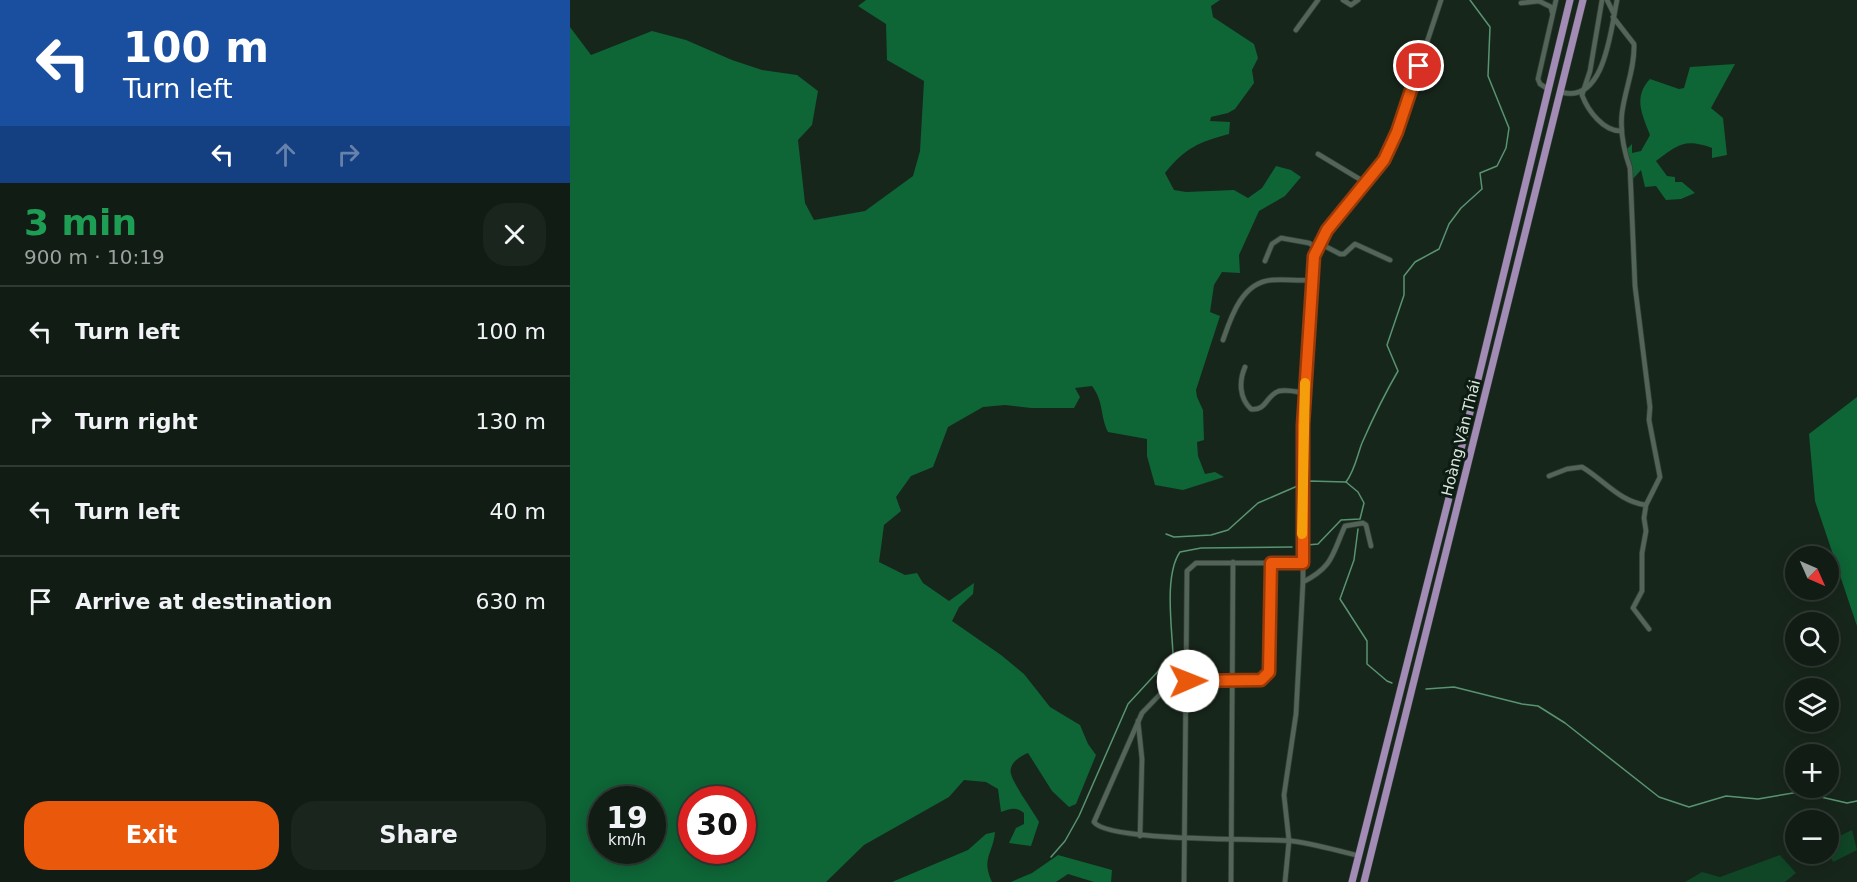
<!DOCTYPE html>
<html lang="en">
<head>
<meta charset="utf-8">
<style>
  body { margin:0; font-family:"DejaVu Sans",sans-serif; background:#1a251d; color:#f1f3f6; height:100vh; display:flex; flex-direction:column; font-size:22px; white-space:nowrap }
  * { box-sizing:border-box; margin:0 }
  p { font-size:20px; color:#9ca1a0 }
  .icon { flex:none; width:33px; height:33px; fill:none; stroke:currentColor; stroke-width:2; stroke-linecap:round; stroke-linejoin:round }
  .map { position:relative; flex:1; overflow:hidden }
  .sheet { display:flex; flex-direction:column; background:#111c14; width:570px }
  .sheet>* { flex:none }
  .guide { background:#1a4fa0; color:#fff; overflow:hidden }
  .needle { width:39px; rotate:135deg }
  .controls { position:absolute; left:1215px; top:546px; display:grid; gap:12px }
  .controls a { display:grid; place-items:center; width:54px; height:54px; border-radius:50%; background:#111c14; box-shadow:0 3px 15px #0003,0 0 0 2px #303a34; font-size:30px }
  .speed { position:absolute; left:18px; top:786px; display:flex; gap:12px; font-size:30px; font-weight:700; text-align:center }
  .speed>* { display:grid; place-content:center; width:78px; height:78px; border-radius:50%; background:#111c14; box-shadow:0 3px 15px #0003,0 0 0 2px #303a34; line-height:1 }
  .speed small { font-size:15px; font-weight:400 }
  .speed .limit { border:9px solid #d22; background:#fff; color:#111 }
  .pin { position:absolute; display:grid; place-items:center; width:51px; height:51px; color:#fff; margin:-26px; border:3px solid #fff; border-radius:50%; box-shadow:0 2px 6px #0007 }
  .me { position:absolute; width:66px; margin:-33px; rotate:89deg; stroke-linejoin:round; filter:drop-shadow(0 0 4px #0008) }
  .turn { display:flex; align-items:center; gap:21px; height:126px; padding:0 24px; font-size:27px }
  .turn .icon { width:78px; height:78px; stroke-width:2.5 }
  .turn b { display:block; font-size:42px; line-height:51px }
  .lanes { display:flex; align-items:center; height:57px; padding:0 24px; background:#0003; justify-content:center; gap:30px; direction:ltr }
  .lanes .off { opacity:.35 }
  .round { display:grid; place-items:center; flex:none; width:63px; height:63px; border-radius:24px; background:#1a251d }
  .headline { display:flex; align-items:center; justify-content:space-between; height:102px; padding:0 24px }
  h1 { font-size:36px; font-weight:600; line-height:45px; color:#1e9e55 }
  .primary-button { display:flex; gap:12px; margin-top:auto; padding:12px 24px }
  .primary-button a { flex:1; height:69px; border-radius:24px; background:#ea580c; color:#fff; font-size:24px; font-weight:600; line-height:69px; text-align:center }
  .primary-button a+a { background:#1a251d; color:#f1f3f6 }
  ul { padding:0; list-style:none }
  li { display:flex; align-items:center; gap:18px; height:90px; padding:0 24px; border-top:2px solid #303a34 }
  li div { flex:1 }
  li b { display:block; font-size:22px }
  li em { font-style:normal }
  main { display:flex; flex:1; min-height:0 }
  .map>svg:first-child { display:block }
  .green { fill:#104526 }
  .forest { fill:#0e6536; fill-rule:evenodd }
  .lines { fill:none; stroke-linecap:round; stroke-linejoin:round }
  .stream { stroke:#599471; stroke-width:1.5 }
  .minor-casing { stroke:#333e36; stroke-width:6 }
  .primary-casing { stroke:#333e36; stroke-width:8 }
  .minor { stroke:#536558; stroke-width:4.5 }
  .primary { stroke:#a28bb5; stroke-width:7 }
  .route-casing { stroke:#983908; stroke-width:15 }
  .route { stroke:#ea580c; stroke-width:10 }
  .slow { stroke:#f59e0b; stroke-width:10 }
  .labels { text-anchor:middle; dominant-baseline:central; stroke-width:6; stroke-linejoin:round; paint-order:stroke }
  .street-label { font-size:15px; fill:#dbe5de; stroke:#0d1c12 }
</style>
</head>
<body>
<main>
<section class="sheet">
<div class="guide">
<div class="turn"><svg class="icon" aria-label="left" viewBox="0 0 24 24"><path d="M17 20v-9H6M10 6l-5 5 5 5"/></svg><div><b>100 m</b>Turn left</div></div>
<div class="lanes"><svg class="icon" aria-label="left" viewBox="0 0 24 24"><path d="M17 20v-9H6M10 6l-5 5 5 5"/></svg><svg class="icon off" aria-label="ahead" viewBox="0 0 24 24"><path d="M12 20V5M6 11l6-6 6 6"/></svg><svg class="icon off" aria-label="right" viewBox="0 0 24 24"><path d="M7 20v-9h11M14 6l5 5-5 5"/></svg></div>
</div>
<div class="headline"><div><h1>3 min</h1><p>900 m · 10:19</p></div><a class="round"><svg class="icon" aria-label="close" viewBox="0 0 24 24"><path d="M6 6l12 12M18 6L6 18"/></svg></a></div>
<ul>
<li><svg class="icon" aria-label="left" viewBox="0 0 24 24"><path d="M17 20v-9H6M10 6l-5 5 5 5"/></svg><div><b>Turn left</b></div><em>100 m</em></li>
<li><svg class="icon" aria-label="right" viewBox="0 0 24 24"><path d="M7 20v-9h11M14 6l5 5-5 5"/></svg><div><b>Turn right</b></div><em>130 m</em></li>
<li><svg class="icon" aria-label="left" viewBox="0 0 24 24"><path d="M17 20v-9H6M10 6l-5 5 5 5"/></svg><div><b>Turn left</b></div><em>40 m</em></li>
<li><svg class="icon" aria-label="arrive" viewBox="0 0 24 24"><path d="M6 21V4h12l-3 4 3 4H6"/></svg><div><b>Arrive at destination</b></div><em>630 m</em></li>
</ul>
<div class="primary-button"><a>Exit</a><a>Share</a></div>
</section>
<div class="map">
<svg width="1287" height="882" viewBox="0 0 1287 882">
  <rect width="100%" height="100%" fill="#17261b"/>
  <g class="green">
    <path d="M1282 830 1287 850 1263 862 1261 858H1246L1245 854H1258L1259 841Z"/>
    <path d="M1210 855 1226 873 1215 882H1115L1132 872 1150 877Z"/>
  </g>
  <g class="forest">
    <path d="M296 0H676H650L641 6 643 17 684 44 688 58 682 70 684 83 665 109 658 113 641 117 640 121 660 122 659 134C629 142 615 148 595 173L604 190 616 192 664 190 678 198 692 188 706 166 721 170 731 177 715 196 689 211 669 255 670 273 652 272 644 285 640 312 650 316 626 390 627 397 633 410 634 440 627 442 628 456 635 474 645 472 654 477 613 490 585 485 577 456V439L538 432C530 416 534 402 522 386L505 388 510 397 504 408H461L435 405 413 407 378 427 363 467 341 476 326 497 331 511 314 525 309 562 335 575 347 573 353 583 379 601 404 583 403 594 389 607 382 621 431 655 454 674 480 707 510 725 518 744 526 755 506 804 499 807 482 791 458 753C450 756 438 764 441 774 444 785 463 811 469 822L461 846 439 843 446 828 454 824V813C446 806 440 809 431 812L428 789 416 782 394 780 379 797 294 845 256 882H0V27L21 55 82 31 116 40 162 60 192 70 227 75 248 91 242 125 228 140 235 203 244 220 295 211 343 176 350 151 354 81 317 60 316 24 288 6ZM32 800H82V850H32ZM122 800H172V850H122Z"/>
    <path d="M1165 64 1141 108 1153 118 1157 155 1142 158V148C1114 138 1108 145 1086 161L1097 176 1105 177V182H1112L1125 193 1111 199 1096 200 1086 186 1075 187 1071 170 1062 180 1057 149 1062 144V153L1071 151 1080 135C1072 114 1063 97 1080 79L1109 89 1114 88 1120 67Z"/>
    <path d="M1287 397V626L1245 501 1239 434Z"/>
    <path d="M425 832C423 854 411 858 422 882H322L398 850 416 834Z"/>
    <path d="M488 855 542 870 541 882H524L498 874 486 882H441L462 873Z"/>
  </g>
  <g class="lines">
    <g class="stream">
      <path d="M776 482C785 470 787 456 792 443 803 418 814 395 828 371L817 345 834 295V276L845 262 869 249 879 224 891 208 912 189 910 173 927 166 936 148 939 128 918 76 920 27 900 0"/>
      <path d="M788 529 784 560 770 599 797 641V664L817 681 822 683"/>
      <path d="M596 534 604 537 641 535 658 530 688 503 739 481 776 482 788 492 794 503 790 519 771 520 748 544 737 545"/>
      <path d="M856 689 884 687 952 704 968 706 995 723 1089 797 1119 807 1156 796 1188 799 1229 792 1277 803 1287 801"/>
      <path d="M481 857 495 841 509 816 558 704 603 655C602 627 594 575 610 552L631 548 722 547"/>
    </g>
    <defs>
      <g id="minor">
        <path d="M773 0 781 5 788 0"/>
        <path d="M1032 0 1020 71 1012 95C1018 111 1034 132 1052 131"/>
        <path d="M1037 0 1044 14"/>
        <path d="M951 3 969 1 981 7 982 12"/>
        <path d="M1043 17 1064 44C1065 68 1055 89 1052 113 1050 131 1054 151 1060 168L1065 286 1080 407 1079 420 1090 477 1076 505 1074 518 1076 531 1072 553V591L1063 608 1079 629"/>
        <path d="M726 30 748 0"/>
        <path d="M978 89 970 84 968 79 986 0"/>
        <path d="M991 92C1035 105 1041 28 1047 0"/>
        <path d="M748 154 796 183"/>
        <path d="M749 243 770 254H774L785 244 820 260"/>
        <path d="M695 261 702 244 711 238 739 243 747 248"/>
        <path d="M653 340C661 317 672 282 702 280 715 279 728 281 741 280"/>
        <path d="M675 367C669 381 669 398 681 409 697 411 696 395 709 391 717 389 727 392 735 393"/>
        <path d="M979 476 997 469 1012 467C1034 480 1050 502 1076 505"/>
        <path d="M701 563 698 675 691 680 603 681 572 713 524 822C538 842 690 838 722 841 745 844 766 850 789 856"/>
        <path d="M733 582C764 566 762 554 775 526L793 523 796 525 801 546"/>
        <path d="M568 721 572 759 570 836"/>
        <path d="M614 882 617 571 626 563H733"/>
        <path d="M661 882 663 562"/>
        <path d="M715 882 719 841 714 795 726 714 733 582V425L744 256 757 230 814 160 827 132 871 0"/>
      </g>
      <g id="primary">
        <path d="M782 882 887 466 1000 0"/>
        <path d="M794 882 1013 0"/>
      </g>
    </defs>
    <use href="#minor" class="minor-casing"/>
    <use href="#primary" class="primary-casing"/>
    <use href="#minor" class="minor"/>
    <use href="#primary" class="primary"/>
  </g>
  <g class="lines">
    <defs>
      <path id="route" d="M618 681 691 680 699 672 701 563H733V425L744 256 757 230 814 160 827 132 849 66"/>
    </defs>
    <use href="#route" class="route-casing"/>
    <use href="#route" class="route"/>
    <path class="slow" d="M732 534 735 383"/>
  </g>
  <g class="labels">
    <g class="street-label">
      <text transform="translate(891 438) rotate(-76)">Hoàng Văn Thái</text>
    </g>
  </g>
</svg>
<div class="controls">
<a><svg class="needle" viewBox="-14 -14 28 28"><path d="M0-13l5 13h-10z" fill="#e53935"/><path d="M0 13l5-13h-10z" fill="#9ca1a0"/></svg></a>
<a><svg class="icon" aria-label="search" viewBox="0 0 24 24"><circle cx="10" cy="10" r="6"/><path d="M15 15l6 6"/></svg></a>
<a><svg class="icon" aria-label="layers" viewBox="0 0 24 24"><path d="M12 4l9 5-9 5-9-5zM3 14l9 5 9-5"/></svg></a>
<a>+</a>
<a>−</a>
</div>
<div class="speed"><div>19<small>km/h</small></div><div class="limit">30</div></div>
<div class="pin" style="left:849px;top:66px;background:#d93025"><svg class="icon" aria-label="arrive" viewBox="0 0 24 24"><path d="M6 21V4h12l-3 4 3 4H6"/></svg></div>
<svg class="me" style="left:618px;top:681px" viewBox="-20 -20 40 40"><circle r="19" fill="#fff"/><path d="M0-13L10 11 0 6-10 11z" fill="#ea580c"/></svg>
</div>
</main>
</body>
</html>
